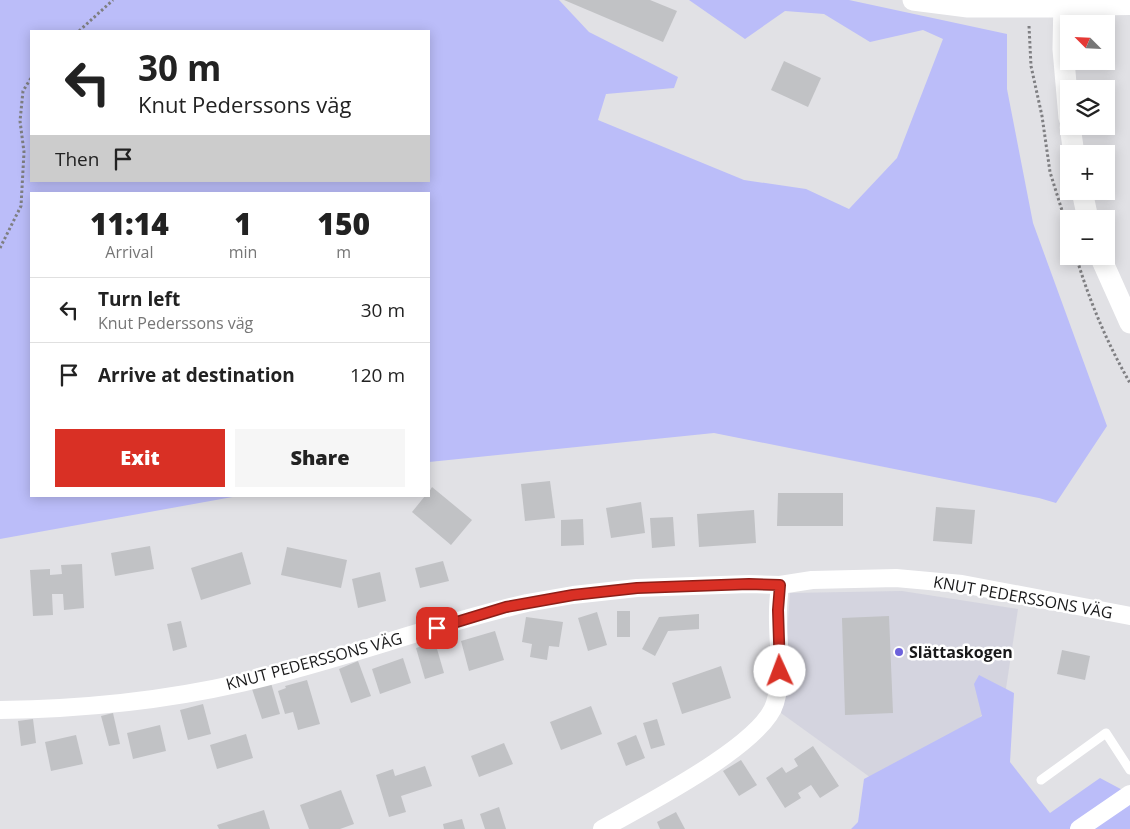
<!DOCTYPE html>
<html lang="en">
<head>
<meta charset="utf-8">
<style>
  body { margin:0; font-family:"Open Sans",sans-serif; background:#f6f6f6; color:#222; height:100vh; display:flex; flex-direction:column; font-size:19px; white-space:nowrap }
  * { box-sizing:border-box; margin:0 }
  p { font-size:16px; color:#767676 }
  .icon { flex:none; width:28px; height:28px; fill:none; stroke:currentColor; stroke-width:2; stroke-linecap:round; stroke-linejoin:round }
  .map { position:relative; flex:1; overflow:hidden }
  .drawer { position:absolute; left:30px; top:192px; width:400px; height:305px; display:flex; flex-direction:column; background:#fff; border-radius:0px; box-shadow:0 2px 12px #0003 }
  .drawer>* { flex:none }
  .banner { position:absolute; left:30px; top:30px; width:400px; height:152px; border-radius:0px; box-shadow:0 2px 12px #0003; background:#fff; color:#222; overflow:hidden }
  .needle { width:32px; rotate:294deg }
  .controls { position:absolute; left:1060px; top:15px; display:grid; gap:10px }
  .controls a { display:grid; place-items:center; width:55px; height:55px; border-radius:0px; background:#fff; box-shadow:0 2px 12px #0003; font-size:25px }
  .pin { position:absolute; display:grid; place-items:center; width:42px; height:42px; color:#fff; margin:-21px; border-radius:10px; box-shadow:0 2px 8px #0006 }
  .me { position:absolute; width:55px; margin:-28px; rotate:358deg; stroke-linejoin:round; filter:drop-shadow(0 0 4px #0008) }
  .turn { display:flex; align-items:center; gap:18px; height:105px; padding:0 25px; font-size:22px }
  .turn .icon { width:65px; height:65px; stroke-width:2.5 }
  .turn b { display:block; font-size:35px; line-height:42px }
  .then { display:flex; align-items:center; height:48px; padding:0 25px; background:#0003; gap:10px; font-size:19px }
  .eta { display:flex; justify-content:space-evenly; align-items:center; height:85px; text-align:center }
  .eta b { font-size:30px; font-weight:800; line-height:35px }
  .cta { display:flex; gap:10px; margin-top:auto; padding:10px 25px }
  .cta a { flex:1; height:58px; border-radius:0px; background:#d93025; color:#fff; font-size:20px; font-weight:800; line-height:58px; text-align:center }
  .cta a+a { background:#f6f6f6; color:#222 }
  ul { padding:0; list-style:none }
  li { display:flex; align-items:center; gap:15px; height:65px; padding:0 25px; border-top:1px solid #e0e0e0 }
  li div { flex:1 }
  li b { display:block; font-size:19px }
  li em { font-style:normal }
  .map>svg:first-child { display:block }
  .built { fill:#d4d4df }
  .green { fill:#bbbdf9; fill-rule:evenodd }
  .building { fill:#c1c2c5 }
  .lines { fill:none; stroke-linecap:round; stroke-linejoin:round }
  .path { stroke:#7f7f82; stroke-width:3; stroke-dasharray:2.5 2.5; stroke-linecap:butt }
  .service { stroke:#fff; stroke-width:9 }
  .minor { stroke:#fff; stroke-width:18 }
  .tertiary { stroke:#fff; stroke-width:21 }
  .route-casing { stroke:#8d1f18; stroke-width:12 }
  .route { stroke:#d93025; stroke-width:9 }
  .poi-dot { fill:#6c61db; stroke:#fff; stroke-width:2 }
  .labels { text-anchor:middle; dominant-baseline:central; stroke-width:5; stroke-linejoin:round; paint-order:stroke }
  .street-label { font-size:16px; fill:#19191a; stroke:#fff }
  .poi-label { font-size:16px; font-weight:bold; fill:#19191a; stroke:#fff; text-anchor:start }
</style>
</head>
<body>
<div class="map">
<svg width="1130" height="829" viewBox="0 0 1130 829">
  <rect width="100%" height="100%" fill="#e1e1e5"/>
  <path class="built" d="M902 591 1018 609 1005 695 892 793 781 713 790 593Z"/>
  <g class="green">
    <path d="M0 0H559L589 32 678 77 674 88 606 94 598 120 744 180 806 189 849 209 897 158 943 39 923 30 870 42 824 14 785 11 745 39 689 0H849L1007 34V89L1033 223 1107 426 1056 503 1039 498 714 433 429 462V194H31V496H238L0 539ZM31 31H429V181H31Z"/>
    <path d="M979 675 1014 693 1010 762 1050 813 1100 778 1130 794V829H851L858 822 864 779 982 716 974 684Z"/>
  </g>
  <g class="building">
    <path d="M564 0H650L677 11 663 42Z"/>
    <path d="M784 61 821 78 808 107 771 90Z"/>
    <path d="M550 481 555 518 525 521 521 484Z"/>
    <path d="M432 487 472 520 451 545 412 512 425 496H429V492Z"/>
    <path d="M778 493H843V526H777Z"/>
    <path d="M641 502 645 533 611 538 606 508Z"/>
    <path d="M936 507 975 510 972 544 933 541Z"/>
    <path d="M754 510 756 543 699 547 697 514Z"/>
    <path d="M673 517 675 546 652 548 650 518Z"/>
    <path d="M583 519 584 545 561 546V520Z"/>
    <path d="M150 546 154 569 115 576 111 553Z"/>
    <path d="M287 547 347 560 341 588 281 575Z"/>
    <path d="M242 552 251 584 201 600 191 568Z"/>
    <path d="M443 561 449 581 420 588 415 568Z"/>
    <path d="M82 564 84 608 64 610 63 594H52L53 615 33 616 30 570 50 569V575L62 574 61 565Z"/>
    <path d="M380 572 386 601 358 608 352 579Z"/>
    <rect x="617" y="611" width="13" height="26"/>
    <path d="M597 612 607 645 588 651 578 618Z"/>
    <path d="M699 614V629L668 631 655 656 642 649 659 617Z"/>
    <path d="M889 616 893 713 845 715 842 618Z"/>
    <path d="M526 617 563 622 559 647 549 646 547 660 530 657 532 644 522 642Z"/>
    <path d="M181 621 187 647 173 651 167 624Z"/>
    <path d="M495 631 504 660 469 671 461 641Z"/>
    <path d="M435 642 444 673 425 679 416 648Z"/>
    <path d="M1062 650 1090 656 1085 680 1057 674Z"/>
    <path d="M403 658 411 683 380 694 372 669Z"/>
    <path d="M358 661 371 696 351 703 339 669Z"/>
    <path d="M721 666 731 698 682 714 672 683Z"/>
    <path d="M307 680 320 724 298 730 293 712 285 714 278 691 286 688 285 686Z"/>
    <path d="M271 683 280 714 262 719 252 689Z"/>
    <path d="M203 704 211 734 188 740 180 710Z"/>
    <path d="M591 706 602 734 561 750 550 722Z"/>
    <path d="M113 713 120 744 109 746 101 716Z"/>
    <path d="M33 719 36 743 21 746 18 721Z"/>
    <path d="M657 719 665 745 651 749 643 723Z"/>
    <path d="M160 725 166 751 133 759 127 733Z"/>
    <path d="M246 734 253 758 217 769 210 745Z"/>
    <path d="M76 735 83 764 51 771 45 742Z"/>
    <path d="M636 735 645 758 626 766 617 743Z"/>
    <path d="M504 743 513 764 479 777 471 756Z"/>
    <path d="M813 746 839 786 820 798 811 785 798 793 801 798 785 808 766 778 782 767 786 773 798 766 794 759Z"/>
    <path d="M741 760 757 785 739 796 723 771Z"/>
    <path d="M425 766 432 786 401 796 406 812 389 817 376 775 393 769 395 776Z"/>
    <path d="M341 790 354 824 340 829H309L300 805Z"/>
    <path d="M499 807 506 829H485L480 814Z"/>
    <path d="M264 810 270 829H219L217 825Z"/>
    <path d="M676 812 685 829H660L657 822Z"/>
    <path d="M462 819 465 829H444L443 824Z"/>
  </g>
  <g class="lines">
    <g class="path">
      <path d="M1029 26 1031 66 1042 116 1050 172 1069 233"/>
      <path d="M79 31 113 0"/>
      <path d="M0 248 21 206 24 152 20 121 23 91 31 78"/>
      <path d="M1076 256C1089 300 1107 343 1130 383"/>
    </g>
    <path class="service" d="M1041 780 1106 733 1130 770"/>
    <g class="minor">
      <path d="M1063 7 1130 6"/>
      <path d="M0 710C81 709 162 701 241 683 338 661 431 625 527 603L573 595 637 588 749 584 780 585 812 580 896 578 962 584 1130 616"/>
      <path d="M602 829C642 806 763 745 775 703 784 673 777 641 778 611 778 603 779 594 780 585"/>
      <path d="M1079 829 1130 794"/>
    </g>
    <g class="tertiary">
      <path d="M913 0 968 7H1063"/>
      <path d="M1064 0 1063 49 1069 118"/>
      <path d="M1070 126 1074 154"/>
      <path d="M1082 191 1088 219"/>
      <path d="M1100 256 1130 323"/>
    </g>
  </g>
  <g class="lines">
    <defs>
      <path id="route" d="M437 628 506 607 573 595 637 588 749 584 780 585 778 610 780 671"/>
    </defs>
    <use href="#route" class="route-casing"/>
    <use href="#route" class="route"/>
  </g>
  <circle class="poi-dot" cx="899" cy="652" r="5"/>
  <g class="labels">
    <g class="street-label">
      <text transform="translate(1023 597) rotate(10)">KNUT PEDERSSONS VÄG</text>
      <text transform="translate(314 661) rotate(-15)">KNUT PEDERSSONS VÄG</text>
    </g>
    <g class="poi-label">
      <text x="909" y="652">Slättaskogen</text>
    </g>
  </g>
</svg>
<div class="controls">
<a><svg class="needle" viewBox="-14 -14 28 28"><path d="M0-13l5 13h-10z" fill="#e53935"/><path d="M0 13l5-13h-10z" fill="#767676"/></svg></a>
<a><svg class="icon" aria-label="layers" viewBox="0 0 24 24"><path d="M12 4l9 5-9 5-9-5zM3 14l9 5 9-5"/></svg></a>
<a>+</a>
<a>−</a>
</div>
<div class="pin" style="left:437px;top:628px;background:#d93025"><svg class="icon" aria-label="arrive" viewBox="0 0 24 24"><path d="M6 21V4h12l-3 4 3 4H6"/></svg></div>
<svg class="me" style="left:780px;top:671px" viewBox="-20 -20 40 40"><circle r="19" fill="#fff"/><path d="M0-13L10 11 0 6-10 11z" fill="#d93025"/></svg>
<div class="banner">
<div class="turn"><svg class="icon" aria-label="left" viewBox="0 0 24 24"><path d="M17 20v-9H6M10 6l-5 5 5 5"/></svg><div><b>30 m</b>Knut Pederssons väg</div></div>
<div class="then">Then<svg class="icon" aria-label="arrive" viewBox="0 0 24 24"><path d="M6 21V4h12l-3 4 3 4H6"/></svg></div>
</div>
<section class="drawer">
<div class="eta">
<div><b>11:14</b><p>Arrival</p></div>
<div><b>1</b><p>min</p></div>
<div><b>150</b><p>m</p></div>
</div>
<ul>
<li><svg class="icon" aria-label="left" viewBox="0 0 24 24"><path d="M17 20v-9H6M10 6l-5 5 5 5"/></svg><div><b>Turn left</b><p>Knut Pederssons väg</p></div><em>30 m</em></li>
<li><svg class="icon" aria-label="arrive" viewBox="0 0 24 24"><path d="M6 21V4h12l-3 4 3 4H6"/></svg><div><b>Arrive at destination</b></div><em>120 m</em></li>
</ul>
<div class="cta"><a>Exit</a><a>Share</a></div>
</section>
</div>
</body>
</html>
